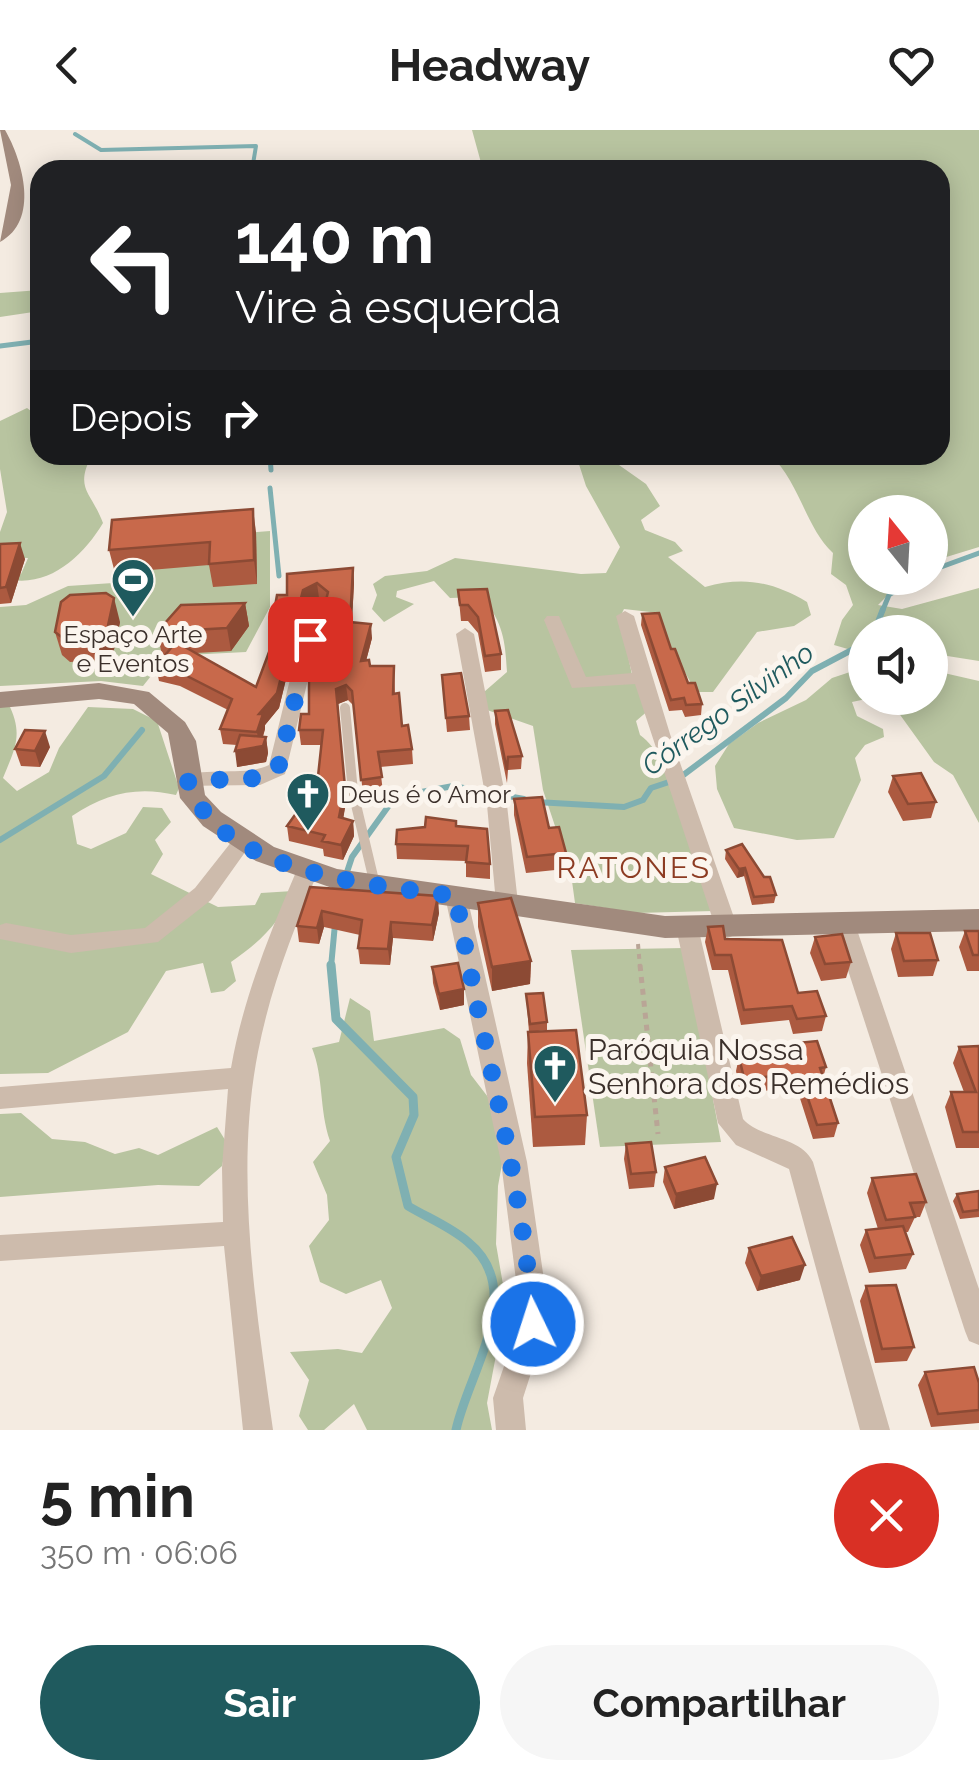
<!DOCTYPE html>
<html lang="pt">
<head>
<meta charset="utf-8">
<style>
  body { margin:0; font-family:Raleway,sans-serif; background:#f6f6f6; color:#222; height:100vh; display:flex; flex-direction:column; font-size:38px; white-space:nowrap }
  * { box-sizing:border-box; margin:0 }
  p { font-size:32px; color:#767676 }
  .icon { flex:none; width:55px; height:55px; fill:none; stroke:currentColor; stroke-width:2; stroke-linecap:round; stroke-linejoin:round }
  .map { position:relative; height:1300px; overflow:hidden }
  .side { display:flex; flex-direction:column; background:#fff; flex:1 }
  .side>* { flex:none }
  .top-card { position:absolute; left:30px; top:30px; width:920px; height:305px; border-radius:30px; box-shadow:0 5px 25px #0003; background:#202124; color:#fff; overflow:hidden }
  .needle { width:65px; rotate:342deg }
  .controls { position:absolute; left:848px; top:365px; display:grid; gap:20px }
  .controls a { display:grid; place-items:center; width:100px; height:100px; border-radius:50%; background:#fff; box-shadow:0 5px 25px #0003; font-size:50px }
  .pin { position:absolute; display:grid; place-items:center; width:85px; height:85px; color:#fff; margin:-42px; border-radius:20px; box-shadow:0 5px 15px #0006 }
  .me { position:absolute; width:110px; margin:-55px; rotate:356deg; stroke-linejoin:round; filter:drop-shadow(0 0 8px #0008) }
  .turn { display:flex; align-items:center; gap:35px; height:210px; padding:0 40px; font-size:45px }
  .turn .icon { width:130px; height:130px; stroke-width:2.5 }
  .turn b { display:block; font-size:70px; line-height:85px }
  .then { display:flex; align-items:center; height:95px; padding:0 40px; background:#0003; gap:20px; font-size:38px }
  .round { display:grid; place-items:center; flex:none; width:105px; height:105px; border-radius:52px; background:#f6f6f6 }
  .headline { display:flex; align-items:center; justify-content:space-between; height:170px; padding:0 40px }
  h1 { font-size:60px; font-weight:700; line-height:75px }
  .action { display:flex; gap:20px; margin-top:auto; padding:20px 40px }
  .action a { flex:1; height:115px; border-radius:60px; background:#1f5a5e; color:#fff; font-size:40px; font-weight:700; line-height:115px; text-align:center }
  .action a+a { background:#f6f6f6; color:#222 }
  header { display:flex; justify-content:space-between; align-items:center; height:130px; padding:0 40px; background:#fff; font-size:45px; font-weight:700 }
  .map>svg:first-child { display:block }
  .green { fill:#b8c4a0 }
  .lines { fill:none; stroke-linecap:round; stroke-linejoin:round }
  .stream-far3 { stroke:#7fb0b2; stroke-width:4 }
  .stream-far2 { stroke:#7fb0b2; stroke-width:5 }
  .stream-far1 { stroke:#7fb0b2; stroke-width:6 }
  .stream { stroke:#7fb0b2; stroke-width:9 }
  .path-far1 { stroke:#b9a596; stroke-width:4; stroke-dasharray:5 5; stroke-linecap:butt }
  .path { stroke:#b9a596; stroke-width:5; stroke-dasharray:6 6; stroke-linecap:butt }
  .lane { stroke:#cdbbac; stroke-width:10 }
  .street { fill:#cdbbac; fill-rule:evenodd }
  .secondary { fill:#a18a7d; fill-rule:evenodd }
  .wall { fill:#ac5a40 }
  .shaded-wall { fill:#8c4a34 }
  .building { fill:#c8694b; stroke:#8c4a34; stroke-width:2.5 }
  .route { stroke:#1a73e8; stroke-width:18; stroke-dasharray:0 32.4 }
  .labels { text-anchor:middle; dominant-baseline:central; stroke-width:10; stroke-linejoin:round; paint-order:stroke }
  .poi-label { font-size:25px; fill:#3b302b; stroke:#fbf5ee }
  .water-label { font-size:28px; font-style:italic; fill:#1f5a5e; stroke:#fbf5ee }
  .quarter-label { font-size:30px; letter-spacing:2.5px; fill:#8c3b22; stroke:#fbf5ee }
  .near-poi-label { font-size:30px; fill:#3b302b; stroke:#fbf5ee; text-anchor:start }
</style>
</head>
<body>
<header><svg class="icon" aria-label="back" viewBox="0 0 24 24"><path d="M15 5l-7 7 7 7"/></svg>Headway<svg class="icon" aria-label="heart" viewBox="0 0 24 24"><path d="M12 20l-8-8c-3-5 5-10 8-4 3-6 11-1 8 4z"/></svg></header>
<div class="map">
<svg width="979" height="1300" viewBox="0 0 979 1300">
  <rect width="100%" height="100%" fill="#f4ebe1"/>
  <g class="green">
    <path d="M472 0H979V417L930 432V382H865V448H905L878 475 902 479 979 458V531L941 525 944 543 979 551V693L953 645 934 632 893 575 877 568H930V502H865V524L834 515 842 490 853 475 846 455 831 444 833 423C805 397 800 352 770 325H940V40H483Z"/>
    <path d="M40 160V181L0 187V163Z"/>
    <path d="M27 278 40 288V325H92C74 359 91 361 103 393 82 428 45 462 0 447L21 444 28 428 0 427V402L7 382 0 339V291Z"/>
    <path d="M576 325H630L619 335 646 354 660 376 641 390 645 400 675 412 683 421 668 427 705 457C744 446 773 452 807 472L811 485 794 496 757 502 713 562H696L669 514 659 483 624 479 620 487 632 545 650 579 636 591 640 605C677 631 699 736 714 781L636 783 575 773 571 744 543 660 533 596 487 580 484 562 507 542C505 509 503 493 482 467L450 468 434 451 397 461 396 467 414 474 384 492 372 479 377 465 373 454 385 446 427 441 455 428 581 444 606 443 620 417 586 356Z"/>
    <path d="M270 401V477L246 522 167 526 143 556 101 551 0 556V477L26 475 68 456 113 453 117 412Z"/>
    <path d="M865 537V568H871L852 572 857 586 883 599 884 607 865 615 855 628 861 650 834 708 797 710 734 698 717 659 715 636 729 614 758 593 806 570 832 548Z"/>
    <path d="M8 573C24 604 15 618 3 648L17 661 49 642 59 618 88 577 133 579 157 591 179 658 176 665C137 656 106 663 72 686L77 714 91 719 126 703 143 677 162 678 171 692 155 710 163 724 151 744 218 777 255 775 261 763 293 761C281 792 259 813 231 832L236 851 224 861 211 863 203 833 166 841 128 902 48 943 0 944V575Z"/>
    <path d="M685 818 721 1012 600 1017 571 820Z"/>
    <path d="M350 868 370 881 374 911 444 898 460 909 471 945 498 980 504 1023 498 1056 496 1114 506 1172 487 1273 492 1300H367L354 1274 324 1300H308L299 1286 309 1250 290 1222 338 1219 362 1223 392 1178 381 1150 346 1164 320 1152 309 1116 329 1090 327 1065 313 1032 330 1011C319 979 324 948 312 918L339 912Z"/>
    <path d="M21 983 52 1009 85 1012 115 1024 139 1018 158 1025 217 997 227 1013 222 1036 199 1056 158 1055 0 1067V984Z"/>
  </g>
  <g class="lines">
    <g class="stream-far3">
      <path d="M75 4 101 20 256 16 252 40"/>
      <path d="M34 90 40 89"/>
    </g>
    <g class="stream-far2">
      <path d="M0 216 40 211"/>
      <path d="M270 325 271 340"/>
      <path d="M270 358 279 446"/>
      <path d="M930 441 979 423"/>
      <path d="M882 482 889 465 916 448"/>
    </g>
    <g class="stream-far1">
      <path d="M874 502 883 479"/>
      <path d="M536 672 624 677 643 670 651 658 678 649 786 568 812 541 865 513"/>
      <path d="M0 710 104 646 142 600"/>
      <path d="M345 748 352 727 395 667 453 656 524 669"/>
      <path d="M331 837 335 794"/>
    </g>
    <path class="stream" d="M331 835 336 889 413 967 414 985 396 1027 408 1076C428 1088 451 1097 468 1112 528 1161 468 1243 456 1300"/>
    <path class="path-far1" d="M638 814 640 837"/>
    <path class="path" d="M640 835 658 1004"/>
    <path class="lane" d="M345 578 353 662 375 755"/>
    <g class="street">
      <path d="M317 471 326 476 285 644 260 655 181 656 178 651C195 634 244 648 269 635L308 476Z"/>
      <path d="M625 481 634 486 670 604 738 799 735 805 727 808 719 805 716 799 635 554 572 558 544 490 547 486H559L586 547 632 543 616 486Z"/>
      <path d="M465 498 474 504 507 675 518 773 515 779H499L496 773 487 675 456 504Z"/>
      <path d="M243 703 250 706 253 711 211 770 158 812 71 823 0 809V795L6 793 71 805 145 798 195 758 236 706Z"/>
      <path d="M307 734 315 736 318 742C293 800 270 860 258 922 234 1044 256 1178 273 1300H243L224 1116 0 1131V1105L223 1092 222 1038 228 959 0 979V957L231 938C243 869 269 805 296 742L299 736Z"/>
      <path d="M456 758 464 760 467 766 527 1032 544 1150 547 1193 523 1268 526 1300H496L493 1268 519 1193 516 1150 501 1032 445 766 448 760Z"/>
      <path d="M844 785 852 788 855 794 979 1159V1215L969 1211 965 1201 833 794 836 788Z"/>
      <path d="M687 788 695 791 698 797 743 989C761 1009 801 1006 813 1032L890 1300H860L789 1039 736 1015 718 993 676 797 679 791Z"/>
    </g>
    <g class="secondary">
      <path d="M0 0H5C23 31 40 91 0 112L11 55Z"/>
      <path d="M99 553 149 562 185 592 196 611 205 665 221 682 274 717 337 739 665 786 979 779V801L665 808 335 759 256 731 203 696 180 668 168 603 134 574 99 569 0 578V562Z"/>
    </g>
  </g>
  <g class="wall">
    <path d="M256 402 257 454 213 457 209 435 115 443 109 420Z"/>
    <path d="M0 414 25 429 11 473 0 474Z"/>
    <path d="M353 438 354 453 352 492 372 508 366 531 370 536H394L395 564 402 596 412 619 413 634 380 637 383 662 363 665 354 576 348 570 338 574 346 672 343 688 353 691 354 706 343 730 324 726 323 719 289 711 287 696 315 674 321 615H301L299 600 309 584 325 473 319 468 304 475 279 578 265 595V599L263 607H266L268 623 266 632 237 637V615L223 614 220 599 228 580 180 556 159 551 156 536 165 525H162L157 502 245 473 249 496 231 521 196 523 256 557 277 514 283 497H276L274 482 287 465Z"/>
    <path d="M487 459 501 524V540L485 542 478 503 468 491H461L458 460Z"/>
    <path d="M642 484 671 519 688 553 702 574 701 585 685 587 682 580 669 581 641 495Z"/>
    <path d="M120 492 113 524 101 530 70 532 62 525 55 502Z"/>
    <path d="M442 545 469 586 470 600 447 602Z"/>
    <path d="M495 581 522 626 521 639 508 640 507 653 495 594Z"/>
    <path d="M50 617 40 637 21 636 15 619Z"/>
    <path d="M893 646 936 672 931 688 903 691 888 662Z"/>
    <path d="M514 669 549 698 566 723 565 739 526 743 514 685Z"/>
    <path d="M456 696 490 734V749L466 747V731L397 729 396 714Z"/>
    <path d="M726 720 776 765 774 773 752 775 744 746 737 748 725 729Z"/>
    <path d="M310 757 439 783 433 811 393 808 390 835 360 834 358 818 360 805 324 797 319 814 299 812 297 796Z"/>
    <path d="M478 773 531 831 530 854 492 861 478 797Z"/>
    <path d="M708 797 798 863 826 886 822 901 793 904 789 890 741 895 728 840H712L705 812Z"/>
    <path d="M965 801H979V841H967L959 817Z"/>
    <path d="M896 803 938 830 933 846 898 847 891 819Z"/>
    <path d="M815 807 851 832 846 848 821 851 810 823Z"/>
    <path d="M432 837 464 875 440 880 433 853Z"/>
    <path d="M526 864 547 892V900L529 902Z"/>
    <path d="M528 902 587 985 585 1015 533 1017 527 933Z"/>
    <path d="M786 914 826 937 823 948 838 993 834 1007 813 1009 797 959 740 962 736 941 739 927 783 925Z"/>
    <path d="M979 916V1018H956L945 977 951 962H964L953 933 959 917Z"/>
    <path d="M626 1014 656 1042 654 1057 629 1059 624 1029Z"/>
    <path d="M665 1037 714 1069 674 1079 663 1052Z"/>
    <path d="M872 1048 926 1072 920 1087H915L908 1102H905L913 1124 906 1139 869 1143 860 1115 866 1100 878 1099 867 1063Z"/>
    <path d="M979 1061V1087L960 1089 953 1071 957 1064Z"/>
    <path d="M749 1118 800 1150 757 1161 745 1133Z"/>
    <path d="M866 1156 914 1217 907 1231 875 1233 860 1171Z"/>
    <path d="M925 1242 979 1253V1293L931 1297 918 1255Z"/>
  </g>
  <g class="shaded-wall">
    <path d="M253 379 256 402 257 454 254 430Z"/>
    <path d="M20 413 25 429 11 473 6 457Z"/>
    <path d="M353 438 354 453 351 507 350 492Z"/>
    <path d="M317 453 319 468 304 475 279 578 265 595V599L259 617 266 607 268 623 266 632 237 637 235 621 259 617 257 602 259 584 303 460Z"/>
    <path d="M114 468 120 492 113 524 101 530 95 506Z"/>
    <path d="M245 473 249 496 231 521 227 498Z"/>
    <path d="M371 494 372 508 362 546 361 531Z"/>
    <path d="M346 555 348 570 338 574 346 672 341 702 336 559Z"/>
    <path d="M45 601 50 617 40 637 35 621Z"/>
    <path d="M353 691 354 706 343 730 341 715Z"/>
    <path d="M745 738 744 746 737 748 739 739Z"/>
    <path d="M438 766 439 783 433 811 432 795Z"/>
    <path d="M322 781 324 797 319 814 317 798Z"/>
    <path d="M391 792 393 808 390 835 388 819Z"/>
    <path d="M531 831 530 854 492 861V837Z"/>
    <path d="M464 859V875L440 880 439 864Z"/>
    <path d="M717 1054 714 1069 674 1079 676 1064Z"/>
    <path d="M805 1135 800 1150 757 1161 761 1146Z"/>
  </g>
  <g class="building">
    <path d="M253 379 254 430 209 434 210 412 109 420 112 390Z"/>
    <path d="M20 413 6 457 0 458V414Z"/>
    <path d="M353 438 350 492 371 494 361 531 369 530 370 536H394L393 564 399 563 402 596 408 595 412 619 378 622 382 647 361 650 352 561 346 555 336 559 345 657 339 687 353 691 341 715 322 711 325 705 287 696 305 671 315 674 323 600H299L301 584H309V541L328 462 317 453 303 460 277 563 259 584H263L257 602 220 599 232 569 177 541 156 536 176 512 256 557 272 514H277L287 482H274L277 465H287V444Z"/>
    <path d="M487 459 501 524 485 526 478 487 468 475H460L458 460Z"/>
    <path d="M106 463 114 468 107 500 95 506 63 508 55 502 61 472 70 465Z"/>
    <path d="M245 473 227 498 157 502 181 475Z"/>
    <path d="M659 483 671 519H675L688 553H695L702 574 686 575 684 568 671 570 642 484Z"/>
    <path d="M461 543 469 586 446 588 442 545Z"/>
    <path d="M508 580 522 626 508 627 507 640 495 581Z"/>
    <path d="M25 600 45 601 35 621 15 619Z"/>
    <path d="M240 605 266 607 263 616 235 621Z"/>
    <path d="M921 643 936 672 908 674 893 646Z"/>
    <path d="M542 667 549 698 559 697 566 723 527 727 514 669Z"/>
    <path d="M426 687 456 691V696L487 699 490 734 466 732 468 716 396 714 397 700 425 697Z"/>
    <path d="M742 714 764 747H770L776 765 754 767 745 738 739 739 726 720Z"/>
    <path d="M310 757 438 766 432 795 391 792 388 819 358 818 362 790 322 781 317 798 297 796Z"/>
    <path d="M511 768 531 831 492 837 478 773Z"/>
    <path d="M723 796 725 809 782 810 798 863 817 861 826 886 797 889 792 876 744 880 731 825H715L708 797Z"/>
    <path d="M965 801H979V825H973Z"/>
    <path d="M896 803H930L938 830 904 831Z"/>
    <path d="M842 804 851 832 825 834 815 807Z"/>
    <path d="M458 833 464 859 439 864 432 837Z"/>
    <path d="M543 863 547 892 530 894 526 864Z"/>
    <path d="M576 900 587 985 535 987 528 902Z"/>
    <path d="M817 911 826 937 820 938 838 993 817 995 800 945 744 948 739 927 789 924 786 914Z"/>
    <path d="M979 916V1002H963L951 962H976L959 917Z"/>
    <path d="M651 1012 656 1042 631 1044 626 1014Z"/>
    <path d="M705 1027 717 1054 676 1064 665 1037Z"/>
    <path d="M916 1044 926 1072 910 1073 915 1087 886 1090 872 1048Z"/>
    <path d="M979 1061V1080L963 1082 957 1064Z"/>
    <path d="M903 1096 913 1124 875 1128 866 1100Z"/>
    <path d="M792 1107 805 1135 761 1146 749 1118Z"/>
    <path d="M896 1155 914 1217 882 1219 866 1156Z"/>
    <path d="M974 1237 979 1253V1280L938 1284 925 1242Z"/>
  </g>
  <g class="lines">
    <path class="route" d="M310 509 278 639 260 648 188 651C218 745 376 755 456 766 480 910 523 1048 533 1194"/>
  </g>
  <defs>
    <symbol id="stadium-pin" viewBox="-11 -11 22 30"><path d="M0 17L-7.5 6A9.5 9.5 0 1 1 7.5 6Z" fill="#1f5a5e" stroke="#fbf5ee"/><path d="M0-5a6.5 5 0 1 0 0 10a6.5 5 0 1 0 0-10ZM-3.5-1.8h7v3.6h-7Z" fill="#fff"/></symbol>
    <symbol id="church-pin" viewBox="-11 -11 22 30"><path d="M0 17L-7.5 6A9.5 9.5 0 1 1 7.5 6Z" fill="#1f5a5e" stroke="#fbf5ee"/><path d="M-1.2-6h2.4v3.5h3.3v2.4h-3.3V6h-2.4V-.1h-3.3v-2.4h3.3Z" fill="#fff"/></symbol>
  </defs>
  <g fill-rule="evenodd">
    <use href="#stadium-pin" x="108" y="425" width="50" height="68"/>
    <use href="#church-pin" x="283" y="639" width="50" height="68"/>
    <use href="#church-pin" x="530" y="911" width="50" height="68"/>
  </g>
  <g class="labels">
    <g class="poi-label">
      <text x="133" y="504">Espaço Arte<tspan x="133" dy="29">e Eventos</tspan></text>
      <text x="340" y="664" text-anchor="start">Deus é o Amor</text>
    </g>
    <g class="water-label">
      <text transform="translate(728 579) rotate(-36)">Córrego Silvinho</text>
    </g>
    <g class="quarter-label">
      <text x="634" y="737">RATONES</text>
    </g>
    <g class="near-poi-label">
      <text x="588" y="919">Paróquia Nossa<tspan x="588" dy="34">Senhora dos Remédios</tspan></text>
    </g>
  </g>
</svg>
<div class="controls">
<a><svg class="needle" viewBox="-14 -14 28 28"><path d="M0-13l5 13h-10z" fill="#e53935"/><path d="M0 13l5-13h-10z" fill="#767676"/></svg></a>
<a><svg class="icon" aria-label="sound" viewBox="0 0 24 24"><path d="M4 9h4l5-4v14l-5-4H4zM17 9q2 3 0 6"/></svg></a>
</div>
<div class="pin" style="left:310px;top:509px;background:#d93025"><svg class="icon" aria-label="arrive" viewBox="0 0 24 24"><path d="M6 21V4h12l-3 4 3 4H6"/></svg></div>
<svg class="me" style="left:533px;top:1194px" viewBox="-20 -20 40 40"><circle r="17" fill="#1a73e8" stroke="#fff" stroke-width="3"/><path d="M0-11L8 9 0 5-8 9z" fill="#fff"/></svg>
<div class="top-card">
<div class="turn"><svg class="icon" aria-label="left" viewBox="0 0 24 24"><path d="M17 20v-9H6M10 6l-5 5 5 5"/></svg><div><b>140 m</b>Vire à esquerda</div></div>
<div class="then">Depois<svg class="icon" aria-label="right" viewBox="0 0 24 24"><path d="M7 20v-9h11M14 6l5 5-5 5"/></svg></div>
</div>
</div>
<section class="side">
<div class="headline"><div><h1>5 min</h1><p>350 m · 06:06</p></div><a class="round" style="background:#d93025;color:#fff"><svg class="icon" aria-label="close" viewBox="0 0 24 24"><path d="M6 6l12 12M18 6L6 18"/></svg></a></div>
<div class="action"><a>Sair</a><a>Compartilhar</a></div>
</section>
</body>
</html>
